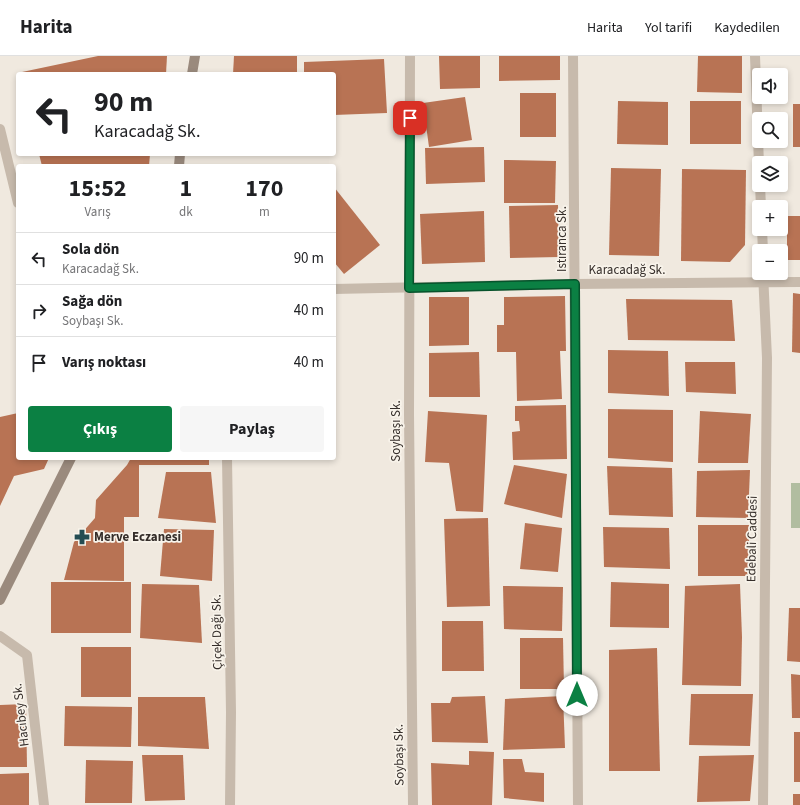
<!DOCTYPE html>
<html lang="tr">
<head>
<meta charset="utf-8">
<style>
  body { margin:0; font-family:"Source Sans 3",sans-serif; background:#f6f6f6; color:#202124; height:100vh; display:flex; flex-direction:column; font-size:15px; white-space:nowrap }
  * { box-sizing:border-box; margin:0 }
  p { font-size:13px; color:#757577 }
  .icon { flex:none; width:22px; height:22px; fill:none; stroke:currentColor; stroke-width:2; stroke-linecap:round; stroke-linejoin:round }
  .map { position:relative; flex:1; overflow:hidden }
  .side { position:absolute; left:16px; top:108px; width:320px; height:296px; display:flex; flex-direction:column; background:#fff; border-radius:4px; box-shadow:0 2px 6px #0003 }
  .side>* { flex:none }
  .guide { position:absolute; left:16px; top:16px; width:320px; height:84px; border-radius:4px; box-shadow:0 2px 6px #0003; background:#fff; color:#202124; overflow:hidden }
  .buttons { position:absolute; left:752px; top:12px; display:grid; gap:8px }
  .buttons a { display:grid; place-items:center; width:36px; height:36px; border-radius:4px; background:#fff; box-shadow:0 2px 6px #0003; font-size:20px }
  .pin { position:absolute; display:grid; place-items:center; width:34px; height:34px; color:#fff; margin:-17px; border-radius:8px; box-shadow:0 2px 6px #0006 }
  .me { position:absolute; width:44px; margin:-22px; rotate:0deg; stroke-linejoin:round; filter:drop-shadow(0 0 3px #0008) }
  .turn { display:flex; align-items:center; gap:14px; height:84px; padding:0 12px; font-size:18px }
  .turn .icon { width:52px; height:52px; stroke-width:2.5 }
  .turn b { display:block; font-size:28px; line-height:34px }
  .eta { display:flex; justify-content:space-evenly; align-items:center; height:68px; text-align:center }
  .eta b { font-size:24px; font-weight:700; line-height:28px }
  .cta { display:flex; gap:8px; margin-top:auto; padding:8px 12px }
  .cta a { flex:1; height:46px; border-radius:4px; background:#0b8043; color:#fff; font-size:16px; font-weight:700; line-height:46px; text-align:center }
  .cta a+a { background:#f6f6f6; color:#202124 }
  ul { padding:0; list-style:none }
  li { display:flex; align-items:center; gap:12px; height:52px; padding:0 12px; border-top:1px solid #e0e0e0 }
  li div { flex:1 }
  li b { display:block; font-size:15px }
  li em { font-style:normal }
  header { display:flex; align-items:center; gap:24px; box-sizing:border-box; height:56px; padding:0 20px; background:#fff; border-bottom:1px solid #e0e0e0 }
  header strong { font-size:19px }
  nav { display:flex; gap:22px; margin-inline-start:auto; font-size:14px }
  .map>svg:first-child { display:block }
  .green { fill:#b1bda0 }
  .building { fill:#b87354 }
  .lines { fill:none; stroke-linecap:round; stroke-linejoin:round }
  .minor { stroke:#c7baac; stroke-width:10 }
  .secondary { stroke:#9a8a7d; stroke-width:10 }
  .route-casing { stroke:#07532c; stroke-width:10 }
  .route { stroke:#0b8043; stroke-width:7 }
  .labels { text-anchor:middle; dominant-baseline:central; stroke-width:3.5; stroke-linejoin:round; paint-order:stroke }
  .street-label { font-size:13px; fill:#352e2a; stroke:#f8f3ea }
  .poi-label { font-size:13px; font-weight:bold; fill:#352e2a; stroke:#f8f3ea; text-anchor:start }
</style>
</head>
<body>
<header>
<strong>Harita</strong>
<nav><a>Harita</a><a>Yol tarifi</a><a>Kaydedilen</a></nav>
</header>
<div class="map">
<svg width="800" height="749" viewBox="0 0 800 749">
  <rect width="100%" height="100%" fill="#f0e9df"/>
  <rect class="green" x="791" y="427" width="9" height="45"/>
  <g class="building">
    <path d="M98 0H167L166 18H22V16Z"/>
    <path d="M234 0H297V18H233Z"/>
    <path d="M439 0H480V32L440 33Z"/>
    <path d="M499 0H560V24L499 25Z"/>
    <path d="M698 0H742V37L697 36Z"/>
    <path d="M384 3 387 57 334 59V18H304V6Z"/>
    <rect x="520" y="37" width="36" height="44"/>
    <path d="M465 41 472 84 429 91 423 47Z"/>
    <path d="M618 45 668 46V89L617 88Z"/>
    <rect x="690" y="45" width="51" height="43"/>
    <rect x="793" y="48" width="7" height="43"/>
    <path d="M484 91 485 126 426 128 425 92Z"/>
    <path d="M39 98H150L149 110H42Z"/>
    <path d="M504 104 556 105 555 147H504Z"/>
    <path d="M611 112 661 113 659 200 609 199Z"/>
    <path d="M682 113 746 114 745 189 730 206 681 205Z"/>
    <path d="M334 131 380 189 344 218 334 206Z"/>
    <path d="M558 149 559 201 510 202 509 150Z"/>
    <path d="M484 155 485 206 422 208 420 158Z"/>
    <rect x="787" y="160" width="13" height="44"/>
    <path d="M793 237 800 238V297L792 296Z"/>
    <path d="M565 240 566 295H560L562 343 517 345 516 296H497V269H504V241Z"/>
    <path d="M429 241H469V289L429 290Z"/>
    <path d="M626 243 732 244 735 285 628 284Z"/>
    <path d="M608 294 668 295 669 340 608 337Z"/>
    <path d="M479 296 480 341H429V297Z"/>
    <path d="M685 306H735L736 338 686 336Z"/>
    <path d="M566 349 567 403 513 404 512 376 520 375 519 365H515V350Z"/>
    <path d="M608 353 673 354V406L608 402Z"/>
    <path d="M428 355 487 359 483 456 456 455 449 407 425 406Z"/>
    <path d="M700 355 751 358 748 407H698Z"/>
    <path d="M18 357V402H49L44 413 14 420 0 450V361Z"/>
    <path d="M131 402H209V409H139V461H124V525L64 524 74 486 95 462 96 444 127 409Z"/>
    <path d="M514 409 567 418 562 462 504 448Z"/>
    <path d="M607 410 672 412 673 461 609 459Z"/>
    <path d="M750 414 748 462 696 461 697 415Z"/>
    <path d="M166 416H211L216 467 158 462Z"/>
    <path d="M488 462 490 550 447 551 444 463Z"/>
    <path d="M525 467 562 472 558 516 520 513Z"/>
    <rect x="698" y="469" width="51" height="51"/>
    <path d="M603 471 669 472 670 513 604 511Z"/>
    <path d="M164 473 214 474 212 525 160 520Z"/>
    <rect x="51" y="526" width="80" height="51"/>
    <path d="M611 526 669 528V572L610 571Z"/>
    <path d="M142 528 199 529 202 587 140 582Z"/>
    <path d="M740 528 742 581 741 630 682 629 685 530Z"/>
    <path d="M503 530 563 531 562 575 504 573Z"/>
    <path d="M789 552H800V606L787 605Z"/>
    <path d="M442 565H483L484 615H442Z"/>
    <path d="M520 582H563L564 633H520Z"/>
    <rect x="81" y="591" width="50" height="50"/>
    <path d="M657 592 660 715H609V594Z"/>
    <path d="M791 618 800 619V662H792Z"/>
    <path d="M691 638H753L750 690 689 689Z"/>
    <path d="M485 640 488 687 432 686 431 647H450L452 641Z"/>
    <path d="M563 640 565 692 503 694 505 643Z"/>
    <path d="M138 641H205L209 693 138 690Z"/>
    <path d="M26 648 27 711H0V649Z"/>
    <path d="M65 650 132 651 131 691 64 690Z"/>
    <rect x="794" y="676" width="6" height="50"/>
    <path d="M469 695 494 696 492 749H432L431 707 469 709Z"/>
    <path d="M142 699H183L185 744 145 745Z"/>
    <path d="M754 699 750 745 697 746 699 700Z"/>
    <path d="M503 703H522L525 716 544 717V746L504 742Z"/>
    <path d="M86 704 133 705 132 747H85Z"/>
    <path d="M29 717V749H0V718Z"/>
    <rect x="793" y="738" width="7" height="11"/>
  </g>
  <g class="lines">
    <g class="minor">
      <path d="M410 0 409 358 413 749"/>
      <path d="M573 0 578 749"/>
      <path d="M755 0 759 109"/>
      <path d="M0 73 18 147"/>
      <path d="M760 129 761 151"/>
      <path d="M762 173 763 195"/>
      <path d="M334 233 575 228 800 226"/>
      <path d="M227 402 231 656 230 749"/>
      <path d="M0 580 27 599 44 749"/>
      <path d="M763 749 767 302 763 217"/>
    </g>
    <g class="secondary">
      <path d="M192 18 195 0"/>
      <path d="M179 110 180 98"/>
      <path d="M0 544 71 402"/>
    </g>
  </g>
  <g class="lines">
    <defs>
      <path id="route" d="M410 62 409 232 575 228 577 639"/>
    </defs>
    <use href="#route" class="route-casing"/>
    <use href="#route" class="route"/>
  </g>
  <defs>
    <symbol id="pharmacy-bare" viewBox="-9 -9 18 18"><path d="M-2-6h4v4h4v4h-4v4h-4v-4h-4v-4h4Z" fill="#244c52" stroke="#f8f3ea" stroke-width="2.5" paint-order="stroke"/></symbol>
  </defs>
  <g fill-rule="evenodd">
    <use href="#pharmacy-bare" x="71" y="470" width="22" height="22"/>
  </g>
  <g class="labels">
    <g class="street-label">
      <text transform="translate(562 183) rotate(-90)">Istıranca Sk.</text>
      <text x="627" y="214">Karacadağ Sk.</text>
      <text transform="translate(396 375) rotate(-90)">Soybaşı Sk.</text>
      <text transform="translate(752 483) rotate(-89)">Edebali Caddesi</text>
      <text transform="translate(217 576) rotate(-91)">Çiçek Dağı Sk.</text>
      <text transform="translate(21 659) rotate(-97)">Hacıbey Sk.</text>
      <text transform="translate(399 699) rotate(-91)">Soybaşı Sk.</text>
    </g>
    <g class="poi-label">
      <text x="94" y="481">Merve Eczanesi</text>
    </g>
  </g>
</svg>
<div class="buttons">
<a><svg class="icon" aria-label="sound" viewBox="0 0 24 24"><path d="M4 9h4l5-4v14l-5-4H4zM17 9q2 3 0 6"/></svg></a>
<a><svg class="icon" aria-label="search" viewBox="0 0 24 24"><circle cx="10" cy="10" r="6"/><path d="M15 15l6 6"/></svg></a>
<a><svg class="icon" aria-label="layers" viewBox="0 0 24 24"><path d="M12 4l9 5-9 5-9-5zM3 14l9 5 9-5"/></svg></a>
<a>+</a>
<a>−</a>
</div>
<div class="pin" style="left:410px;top:62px;background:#d93025"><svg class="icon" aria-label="arrive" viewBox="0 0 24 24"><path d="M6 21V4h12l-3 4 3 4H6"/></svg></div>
<svg class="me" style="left:577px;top:639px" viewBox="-20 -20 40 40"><circle r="19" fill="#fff"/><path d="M0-13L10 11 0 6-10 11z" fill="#0b8043"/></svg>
<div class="guide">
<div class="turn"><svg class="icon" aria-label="left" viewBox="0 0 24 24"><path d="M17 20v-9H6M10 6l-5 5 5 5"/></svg><div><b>90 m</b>Karacadağ Sk.</div></div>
</div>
<section class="side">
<div class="eta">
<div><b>15:52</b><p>Varış</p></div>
<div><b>1</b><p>dk</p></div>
<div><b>170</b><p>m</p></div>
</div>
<ul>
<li><svg class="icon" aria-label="left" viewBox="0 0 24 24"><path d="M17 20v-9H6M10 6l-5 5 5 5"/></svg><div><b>Sola dön</b><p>Karacadağ Sk.</p></div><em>90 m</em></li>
<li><svg class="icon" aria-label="right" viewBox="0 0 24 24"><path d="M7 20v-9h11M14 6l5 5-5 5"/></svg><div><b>Sağa dön</b><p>Soybaşı Sk.</p></div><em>40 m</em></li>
<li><svg class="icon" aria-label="arrive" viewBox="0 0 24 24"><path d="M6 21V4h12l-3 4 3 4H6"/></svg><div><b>Varış noktası</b></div><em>40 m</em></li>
</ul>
<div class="cta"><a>Çıkış</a><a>Paylaş</a></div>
</section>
</div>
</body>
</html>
